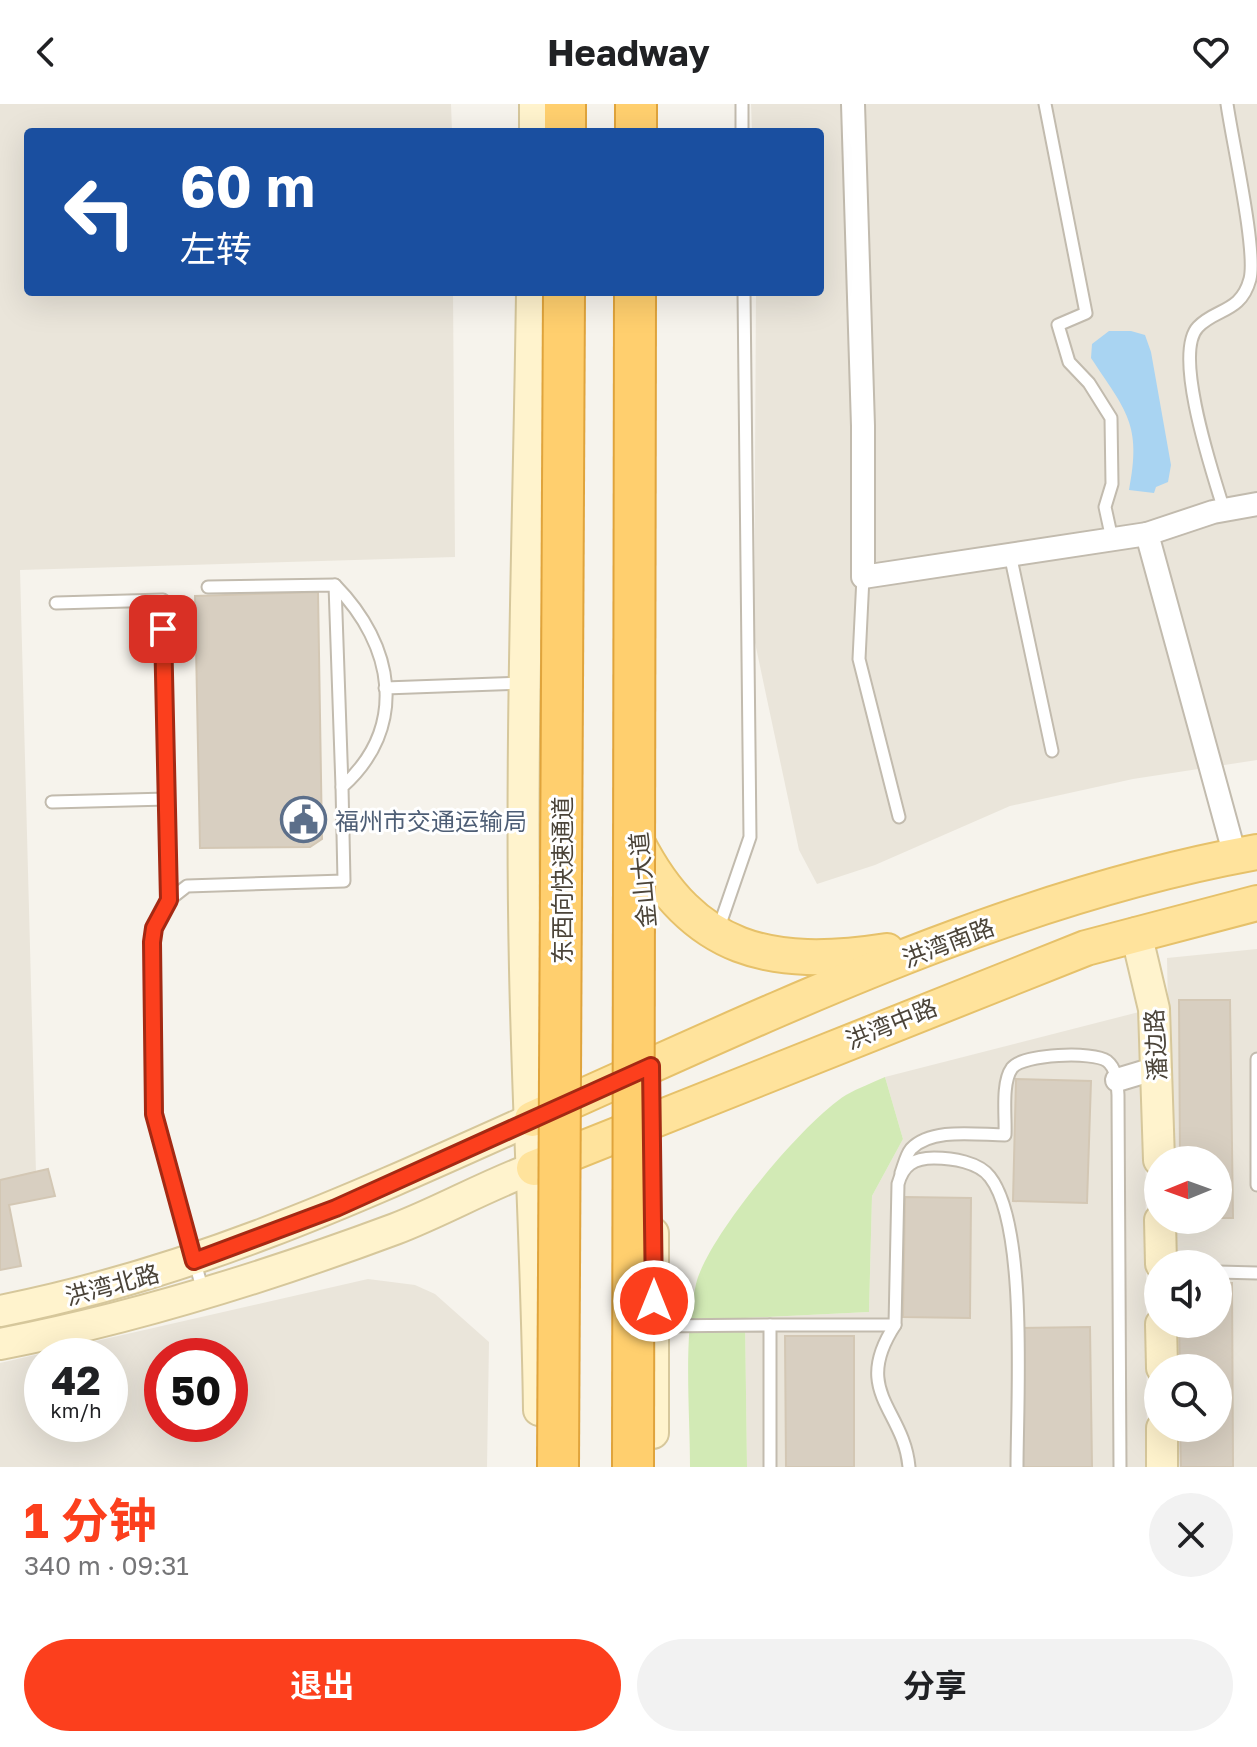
<!DOCTYPE html>
<html lang="zh">
<head>
<meta charset="utf-8">
<style>
  body { margin:0; font-family:"Golos Text","Noto Sans SC",sans-serif; background:#f2f2f2; color:#202124; height:100vh; display:flex; flex-direction:column; font-size:30px; white-space:nowrap }
  * { box-sizing:border-box; margin:0 }
  p { font-size:26px; color:#757577 }
  .icon { flex:none; width:44px; height:44px; fill:none; stroke:currentColor; stroke-width:2; stroke-linecap:round; stroke-linejoin:round }
  .map { position:relative; height:1363px; overflow:hidden }
  .panel { display:flex; flex-direction:column; background:#fff; flex:1 }
  .panel>* { flex:none }
  .banner { position:absolute; left:24px; top:24px; width:800px; height:168px; border-radius:8px; box-shadow:0 8px 32px #0002; background:#1a4fa0; color:#fff; overflow:hidden }
  .needle { width:52px; rotate:269deg }
  .buttons { position:absolute; left:1144px; top:1042px; display:grid; gap:16px }
  .buttons a { display:grid; place-items:center; width:88px; height:88px; border-radius:50%; background:#fff; box-shadow:0 8px 32px #0002; font-size:40px }
  .speed { position:absolute; left:24px; top:1234px; display:flex; gap:16px; font-size:40px; font-weight:700; text-align:center }
  .speed>* { display:grid; place-content:center; width:104px; height:104px; border-radius:50%; background:#fff; box-shadow:0 8px 32px #0002; line-height:1 }
  .speed small { font-size:20px; font-weight:400 }
  .speed .limit { border:12px solid #d22; background:#fff; color:#111 }
  .pin { position:absolute; display:grid; place-items:center; width:68px; height:68px; color:#fff; margin:-34px; border-radius:16px; box-shadow:0 4px 12px #0006 }
  .me { position:absolute; width:88px; margin:-44px; rotate:0deg; stroke-linejoin:round; filter:drop-shadow(0 0 6px #0008) }
  .turn { display:flex; align-items:center; gap:28px; height:168px; padding:0 24px; font-size:36px }
  .turn .icon { width:104px; height:104px; stroke-width:2.5 }
  .turn b { display:block; font-size:56px; line-height:68px }
  .round { display:grid; place-items:center; flex:none; width:84px; height:84px; border-radius:42px; background:#f2f2f2 }
  .head { display:flex; align-items:center; justify-content:space-between; height:136px; padding:0 24px }
  h1 { font-size:48px; font-weight:700; line-height:60px; color:#fc3f1d }
  .action { display:flex; gap:16px; margin-top:auto; padding:16px 24px }
  .action a { flex:1; height:92px; border-radius:48px; background:#fc3f1d; color:#fff; font-size:32px; font-weight:700; line-height:92px; text-align:center }
  .action a+a { background:#f2f2f2; color:#202124 }
  header { display:flex; justify-content:space-between; align-items:center; height:104px; padding:0 24px; background:#fff; font-size:36px; font-weight:700 }
  .map>svg:first-child { display:block }
  .residential { fill:#eae5da; fill-rule:evenodd }
  .green { fill:#d2eab5 }
  .water { fill:#a9d4f2 }
  .building { fill:#d8cfc1; stroke:#d3c7b4; stroke-width:2 }
  .lines { fill:none; stroke-linecap:round; stroke-linejoin:round }
  .lane-casing { stroke:#c2bbae; stroke-width:15 }
  .street-casing { stroke:#c2bbae; stroke-width:26 }
  .secondary-casing { stroke:#d6c79b; stroke-width:34 }
  .primary-casing { stroke:#e6c16a; stroke-width:38 }
  .highway-casing { stroke:#e0a43c; stroke-width:44 }
  .lane { stroke:#fff; stroke-width:11 }
  .street { stroke:#fff; stroke-width:22 }
  .secondary { stroke:#fff3cd; stroke-width:30 }
  .primary { stroke:#ffe39c; stroke-width:34 }
  .highway { stroke:#ffcf6e; stroke-width:40 }
  .highway-bridge-casing { stroke:#e0a43c; stroke-width:44; stroke-linecap:butt }
  .highway-bridge { stroke:#ffcf6e; stroke-width:40 }
  .route-casing { stroke:#a42913; stroke-width:20 }
  .route { stroke:#fc3f1d; stroke-width:14 }
  .labels { text-anchor:middle; dominant-baseline:central; stroke-width:6; stroke-linejoin:round; paint-order:stroke }
  .service-label { font-size:24px; fill:#4e5e75; stroke:#fff; text-anchor:start }
  .street-label { font-size:24px; fill:#4b4439; stroke:#fff }
</style>
</head>
<body>
<header><svg class="icon" aria-label="back" viewBox="0 0 24 24"><path d="M15 5l-7 7 7 7"/></svg>Headway<svg class="icon" aria-label="heart" viewBox="0 0 24 24"><path d="M12 20l-8-8c-3-5 5-10 8-4 3-6 11-1 8 4z"/></svg></header>
<div class="map">
<svg width="1257" height="1363" viewBox="0 0 1257 1363">
  <rect width="100%" height="100%" fill="#f6f3ec"/>
  <g class="residential">
    <path d="M0 0H451L452 28H28V188H453L455 453 20 466 36 1069 0 1076Z"/>
    <path d="M751 0H1257V656L1133 675 1010 702 875 761 817 780 799 746 754 534 756 188H820V28H752Z"/>
    <path d="M1257 845V1363H1178L1177 1324H1218V1264H1176L1175 1220H1218V1160H1174L1173 1116H1218V1056H1171L1167 854Z"/>
    <path d="M1139 908 1145 951 1147 1363H747L745 1214 869 1208 872 1092 903 1035 885 973Z"/>
    <path d="M368 1175 415 1181 435 1190 489 1238 487 1363H0V1259ZM110 1252V1320H42V1252ZM230 1252V1320H162V1252Z"/>
  </g>
  <path class="green" d="M885 973 903 1035 872 1092 869 1208 745 1214 747 1363H690C690 1306 683 1235 696 1180 707 1133 804 1017 846 991 858 984 872 979 885 973Z"/>
  <path class="water" d="M1109 227H1131L1145 231 1151 248 1171 361 1168 378 1156 383 1154 389 1129 386C1142 320 1126 307 1091 254L1092 240Z"/>
  <g class="building">
    <path d="M318 488 322 735 310 743 200 744 195 492Z"/>
    <path d="M1179 896H1230L1233 1114H1218V1056H1180Z"/>
    <path d="M1016 975 1091 977 1087 1099 1013 1097Z"/>
    <path d="M48 1065 55 1092 9 1101 21 1162 0 1166V1076Z"/>
    <path d="M905 1093 971 1094 970 1214 903 1213Z"/>
    <path d="M1218 1179H1232L1233 1363H1181L1180 1324H1218V1264H1180L1179 1220H1218Z"/>
    <path d="M1090 1223 1092 1363H1022L1020 1224Z"/>
    <path d="M785 1232H854V1363H786Z"/>
  </g>
  <g class="lines">
    <defs>
      <g id="lane">
        <path d="M742 0V28"/>
        <path d="M1045 0 1086 209 1058 221 1069 258 1089 279 1111 314 1112 380 1105 403 1112 435"/>
        <path d="M1224 406C1214 373 1172 250 1198 223 1216 204 1241 209 1250 175 1257 146 1232 36 1227 0"/>
        <path d="M1010 450 1052 647"/>
        <path d="M863 473 859 555 899 713"/>
        <path d="M335 481 342 683"/>
        <path d="M56 499 163 496 169 796"/>
        <path d="M385 584 525 579"/>
        <path d="M52 698 167 695"/>
        <path d="M718 826 750 733 744 188"/>
        <path d="M1257 955V1081"/>
        <path d="M901 1069C904 1061 906 1051 911 1045 932 1023 978 1031 1005 1031 1006 1013 1001 979 1012 964 1023 950 1093 947 1107 957 1117 965 1117 979 1118 991L1120 1363"/>
        <path d="M1218 1168 1257 1169"/>
        <path d="M203 1187 156 1022 154 824 169 796 187 782 344 777 342 683C409 623 394 541 335 481L208 483"/>
        <path d="M770 1221H895L898 1080C903 1061 914 1054 934 1054 952 1054 979 1058 990 1073 1028 1122 1017 1297 1017 1363"/>
        <path d="M895 1221C851 1288 904 1305 909 1363"/>
        <path d="M656 1222 770 1221V1363"/>
      </g>
      <g id="street">
        <path d="M853 0 863 322V473L1147 430"/>
        <path d="M1235 752 1147 430 1213 408 1257 400"/>
        <path d="M1117 976 1157 964"/>
      </g>
      <g id="secondary">
        <path d="M535 28V0"/>
        <path d="M532 188C529 414 520 639 525 865 528 1012 537 1158 539 1306"/>
        <path d="M1136 829 1154 905 1159 1056"/>
        <path d="M1160 1116 1161 1160"/>
        <path d="M0 1207C195 1168 352 1096 532 1015"/>
        <path d="M1161 1220 1162 1264"/>
        <path d="M0 1240C136 1214 266 1173 395 1125 442 1107 487 1081 534 1064"/>
        <path d="M1162 1324V1363"/>
        <path d="M653 1329V1129"/>
      </g>
      <g id="primary">
        <path d="M637 738C693 848 771 865 887 847"/>
        <path d="M532 1015C766 911 1003 794 1257 748"/>
        <path d="M534 1064 1086 844 1257 799"/>
      </g>
      <g id="highway">
        <path d="M565 28V0"/>
        <path d="M636 28V0"/>
      </g>
    </defs>
    <use href="#lane" class="lane-casing"/>
    <use href="#street" class="street-casing"/>
    <use href="#secondary" class="secondary-casing"/>
    <use href="#primary" class="primary-casing"/>
    <use href="#highway" class="highway-casing"/>
    <use href="#lane" class="lane"/>
    <use href="#street" class="street"/>
    <use href="#secondary" class="secondary"/>
    <use href="#primary" class="primary"/>
    <use href="#highway" class="highway"/>
    <defs>
      <g id="highway-bridge">
        <path d="M558 1363 564 188"/>
        <path d="M633 1363 635 188"/>
      </g>
    </defs>
    <use href="#highway-bridge" class="highway-bridge-casing"/>
    <use href="#highway-bridge" class="highway-bridge"/>
  </g>
  <g class="lines">
    <defs>
      <path id="route" d="M163 525 169 796 154 824 152 838 154 1010 194 1157 336 1104 651 962 654 1197"/>
    </defs>
    <use href="#route" class="route-casing"/>
    <use href="#route" class="route"/>
  </g>
  <defs>
    <symbol id="civic-ring" viewBox="-11 -11 22 22"><circle r="9.5" fill="#fff" stroke="#5c6f8a" stroke-width="1.5"/><path d="M-.6-6.5H3V-4.5H.6V-3L4-1V1h2V6H-6V1h2V-1L-.6-3ZM-1.2 2.5V6h2.4V2.5Z" fill="#5c6f8a"/></symbol>
  </defs>
  <g fill-rule="evenodd">
    <use href="#civic-ring" x="278" y="690" width="51" height="51"/>
  </g>
  <g class="labels">
    <g class="service-label">
      <text x="335" y="716">福州市交通运输局</text>
    </g>
    <g class="street-label">
      <text transform="translate(561 776) rotate(-90)">东西向快速通道</text>
      <text transform="translate(642 776) rotate(-95)">金山大道</text>
      <text transform="translate(948 838) rotate(-21)">洪湾南路</text>
      <text transform="translate(891 919) rotate(-22)">洪湾中路</text>
      <text transform="translate(1155 941) rotate(-93)">潘边路</text>
      <text transform="translate(112 1180) rotate(-15)">洪湾北路</text>
    </g>
  </g>
</svg>
<div class="buttons">
<a><svg class="needle" viewBox="-14 -14 28 28"><path d="M0-13l5 13h-10z" fill="#e53935"/><path d="M0 13l5-13h-10z" fill="#757577"/></svg></a>
<a><svg class="icon" aria-label="sound" viewBox="0 0 24 24"><path d="M4 9h4l5-4v14l-5-4H4zM17 9q2 3 0 6"/></svg></a>
<a><svg class="icon" aria-label="search" viewBox="0 0 24 24"><circle cx="10" cy="10" r="6"/><path d="M15 15l6 6"/></svg></a>
</div>
<div class="speed"><div>42<small>km/h</small></div><div class="limit">50</div></div>
<div class="pin" style="left:163px;top:525px;background:#d93025"><svg class="icon" aria-label="arrive" viewBox="0 0 24 24"><path d="M6 21V4h12l-3 4 3 4H6"/></svg></div>
<svg class="me" style="left:654px;top:1197px" viewBox="-20 -20 40 40"><circle r="17" fill="#fc3f1d" stroke="#fff" stroke-width="3"/><path d="M0-11L8 9 0 5-8 9z" fill="#fff"/></svg>
<div class="banner">
<div class="turn"><svg class="icon" aria-label="left" viewBox="0 0 24 24"><path d="M17 20v-9H6M10 6l-5 5 5 5"/></svg><div><b>60 m</b>左转</div></div>
</div>
</div>
<section class="panel">
<div class="head"><div><h1>1 分钟</h1><p>340 m · 09:31</p></div><a class="round"><svg class="icon" aria-label="close" viewBox="0 0 24 24"><path d="M6 6l12 12M18 6L6 18"/></svg></a></div>
<div class="action"><a>退出</a><a>分享</a></div>
</section>
</body>
</html>
